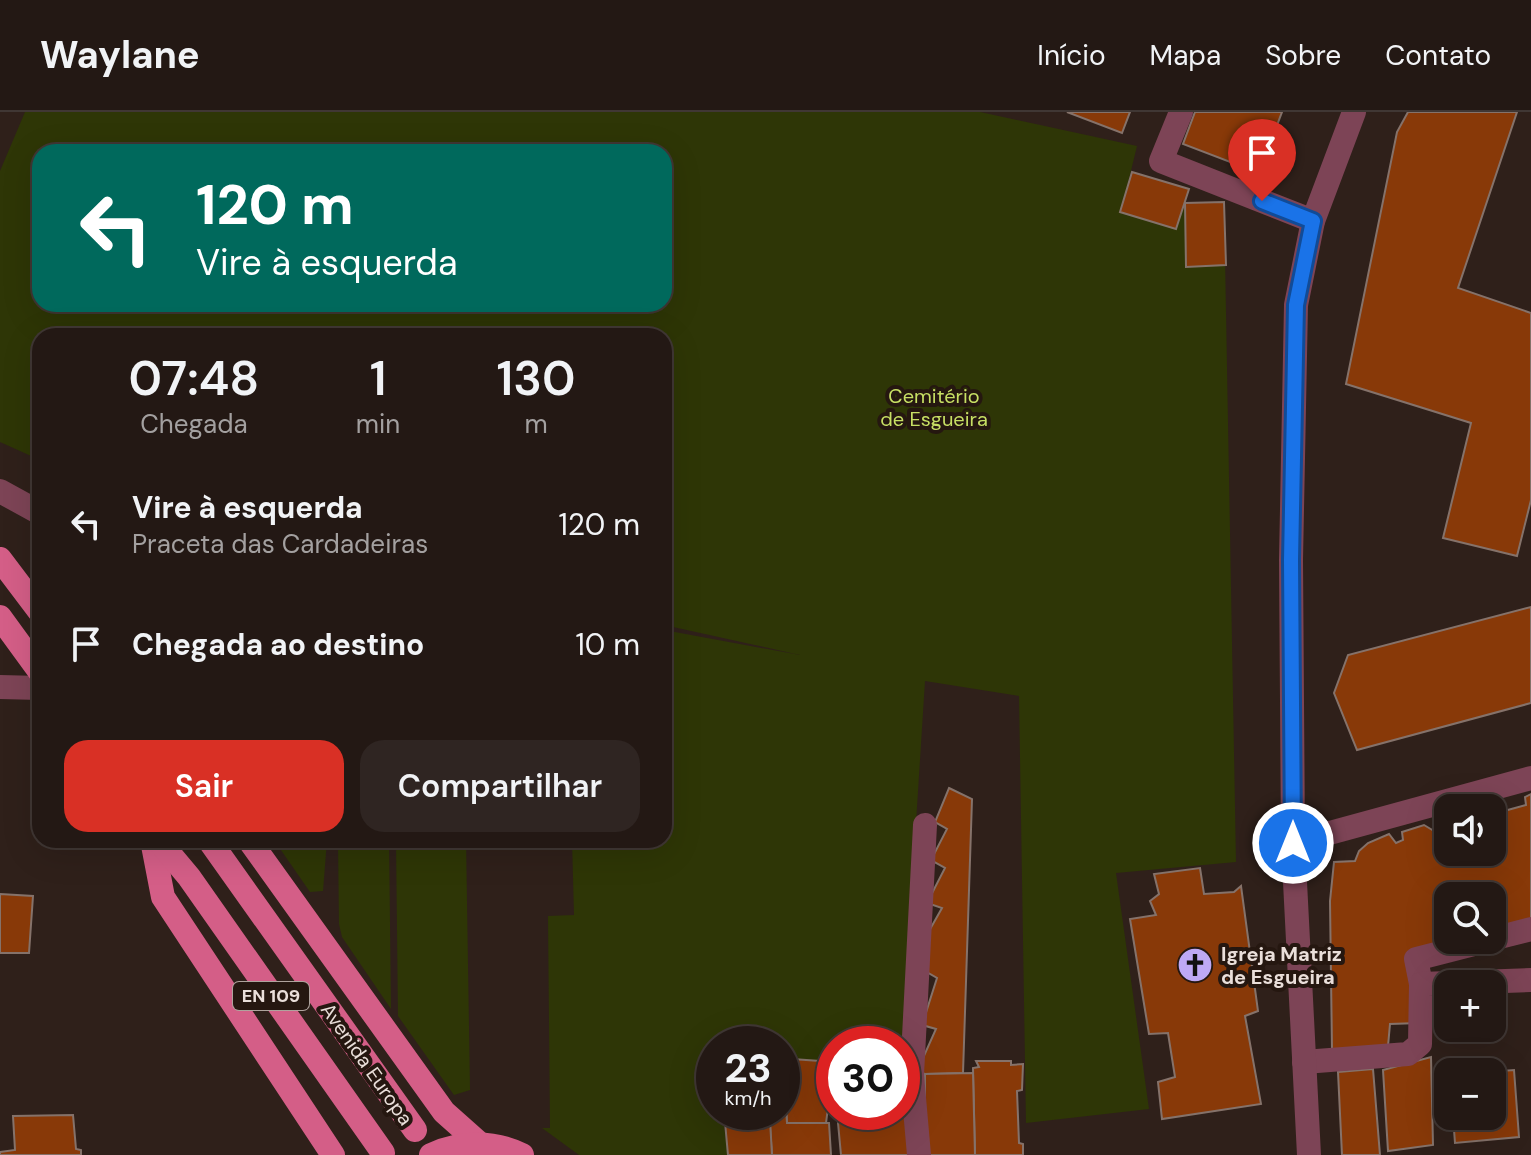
<!DOCTYPE html>
<html lang="pt">
<head>
<meta charset="utf-8">
<style>
  body { margin:0; font-family:"DM Sans",sans-serif; background:#2f2522; color:#f1f3f6; height:100vh; display:flex; flex-direction:column; font-size:30px; white-space:nowrap }
  * { box-sizing:border-box; margin:0 }
  p { font-size:26px; color:#a3a0a0 }
  .icon { flex:none; width:44px; height:44px; fill:none; stroke:currentColor; stroke-width:2; stroke-linecap:round; stroke-linejoin:round }
  .map { position:relative; flex:1; overflow:hidden }
  .panel { position:absolute; left:32px; top:216px; width:640px; height:520px; display:flex; flex-direction:column; background:#231814; border-radius:24px; box-shadow:0 8px 32px #0002,0 0 0 2px #403734 }
  .panel>* { flex:none }
  .top-card { position:absolute; left:32px; top:32px; width:640px; height:168px; border-radius:24px; box-shadow:0 8px 32px #0002,0 0 0 2px #403734; background:#00695c; color:#fff; overflow:hidden }
  .buttons { position:absolute; left:1434px; top:682px; display:grid; gap:16px }
  .buttons a { display:grid; place-items:center; width:72px; height:72px; border-radius:16px; background:#231814; box-shadow:0 8px 32px #0002,0 0 0 2px #403734; font-size:40px }
  .speed { position:absolute; left:696px; top:914px; display:flex; gap:16px; font-size:40px; font-weight:700; text-align:center }
  .speed>* { display:grid; place-content:center; width:104px; height:104px; border-radius:50%; background:#231814; box-shadow:0 8px 32px #0002,0 0 0 2px #403734; line-height:1 }
  .speed small { font-size:20px; font-weight:400 }
  .speed .limit { border:12px solid #d22; background:#fff; color:#111 }
  .pin { position:absolute; display:grid; place-items:center; width:68px; height:68px; color:#fff; margin:-82px -34px; border-radius:50% 50% 50% 0; rotate:-45deg; box-shadow:0 0 8px #0007 }
  .pin .icon { rotate:45deg }
  .me { position:absolute; width:88px; margin:-44px; rotate:0deg; stroke-linejoin:round; filter:drop-shadow(0 0 6px #0008) }
  .turn { display:flex; align-items:center; gap:28px; height:168px; padding:0 32px; font-size:36px }
  .turn .icon { width:104px; height:104px; stroke-width:2.5 }
  .turn b { display:block; font-size:56px; line-height:68px }
  .eta { display:flex; justify-content:space-evenly; align-items:center; height:136px; text-align:center }
  .eta b { font-size:48px; font-weight:600; line-height:56px }
  .button { display:flex; gap:16px; margin-top:auto; padding:16px 32px }
  .button a { flex:1; height:92px; border-radius:24px; background:#d93025; color:#fff; font-size:32px; font-weight:600; line-height:92px; text-align:center }
  .button a+a { background:#2f2522; color:#f1f3f6 }
  ul { padding:0; list-style:none }
  li { display:flex; align-items:center; gap:24px; height:120px; padding:0 32px }
  li div { flex:1 }
  li b { display:block; font-size:30px }
  li em { font-style:normal }
  header { display:flex; align-items:center; gap:48px; box-sizing:border-box; height:112px; padding:0 40px; background:#231814; border-bottom:2px solid #403734 }
  header strong { font-size:38px }
  nav { display:flex; gap:44px; margin-inline-start:auto; font-size:28px }
  .map>svg:first-child { display:block }
  .green { fill:#2e3606; fill-rule:evenodd }
  .building { fill:#883908; stroke:#85726a; stroke-width:2 }
  .lines { fill:none; stroke-linecap:round; stroke-linejoin:round }
  .minor { stroke:#7d4456; stroke-width:24 }
  .major { stroke:#d45e87; stroke-width:24 }
  .route-casing { stroke:#114b97; stroke-width:20 }
  .route { stroke:#1a73e8; stroke-width:14 }
  .labels { text-anchor:middle; dominant-baseline:central; stroke-width:8; stroke-linejoin:round; paint-order:stroke }
  .shield { fill:#251710; stroke:#afa39d; stroke-width:2 }
  .shield-label { font-size:18px; font-weight:bold; fill:#eadfda }
  .park-label { font-size:20px; fill:#c7df64; stroke:#251710 }
  .poi-label { font-size:20px; font-weight:bold; fill:#eadfda; stroke:#251710; text-anchor:start }
  .street-label { font-size:20px; fill:#eadfda; stroke:#251710 }
</style>
</head>
<body>
<header>
<strong>Waylane</strong>
<nav><a>Início</a><a>Mapa</a><a>Sobre</a><a>Contato</a></nav>
</header>
<div class="map">
<svg width="1531" height="1043" viewBox="0 0 1531 1043">
  <rect width="100%" height="100%" fill="#2f201a"/>
  <g class="green">
    <path d="M25 0H980L1137 34 1121 100 1185 91 1224 90 1236 750 1116 761 1149 997 1026 1011 1019 584 925 569 902 932H834V950L793 947 790 968 782 967V932H714V1000H722L728 1043H579L542 1016H550L548 804 574 803 572 728H664V518L800 543 664 513V224H40V348L0 330V59ZM40 40H664V192H40Z"/>
    <path d="M274 728H327L323 779 310 780Z"/>
    <path d="M338 728H389L391 897 342 825 339 812Z"/>
    <path d="M396 728H466L470 978 454 983 398 904Z"/>
  </g>
  <g class="building">
    <path d="M1067 0H1130L1122 21Z"/>
    <path d="M1195 0H1282L1259 61 1183 32Z"/>
    <path d="M1408 0H1517L1458 176 1531 201V388L1517 444 1443 426 1471 311 1346 272 1397 20Z"/>
    <path d="M1132 60 1189 77 1176 117 1120 100Z"/>
    <path d="M1224 90 1226 153 1186 155 1185 91Z"/>
    <path d="M1531 495V591L1357 638 1334 581 1348 543Z"/>
    <path d="M949 676 972 687 963 961 925 962 922 961 923 946 936 917 922 913 937 866 925 859 929 819 942 796 927 791 945 756 931 748 947 717 935 710Z"/>
    <path d="M1531 682V816L1492 828V784H1448V828L1425 847 1419 911 1390 912 1388 934 1332 938 1330 789 1334 750 1355 749 1359 739 1368 731 1389 722 1396 731 1403 728 1402 720 1424 713 1434 719 1448 716V740H1492V696H1480L1479 694 1499 685 1504 699 1526 693 1525 685Z"/>
    <path d="M1200 756 1204 782 1234 780 1241 774 1258 899 1245 904 1261 992 1162 1007 1158 970 1175 965 1168 921 1149 922 1130 807 1156 803 1150 789 1159 782 1154 762Z"/>
    <path d="M0 782 33 784 29 841H0Z"/>
    <path d="M1431 945 1433 1033 1388 1039 1383 958Z"/>
    <path d="M792 947 834 950 826 1011H787L786 996Z"/>
    <path d="M976 949H1011V953L1023 952 1022 978 1017 979 1019 1031 1023 1032V1043H975L973 956 979 955Z"/>
    <path d="M1373 957 1380 1043H1342L1338 960Z"/>
    <path d="M1514 958 1519 1025 1455 1031 1453 1004H1492V960H1488Z"/>
    <path d="M973 961 975 1043H841L837 1000H902V987L925 985V962Z"/>
    <path d="M782 996H786L787 1011H829L831 1043H772L769 1000H782Z"/>
    <path d="M73 1003 76 1037 81 1038V1043H0V1040L15 1038 13 1004Z"/>
    <path d="M770 1008 772 1043H728L725 1010Z"/>
  </g>
  <g class="lines">
    <g class="minor">
      <path d="M1181 0 1161 49 1313 109"/>
      <path d="M0 379 40 401"/>
      <path d="M0 575 40 576"/>
      <path d="M1293 731 1531 666"/>
      <path d="M1492 827 1531 817"/>
      <path d="M1421 872 1416 847 1490 828"/>
      <path d="M1304 950 1408 942 1420 932 1421 872 1531 868"/>
      <path d="M919 1043 912 963 925 713"/>
      <path d="M1309 1043 1293 731 1291 448 1296 193 1313 109 1354 0"/>
    </g>
    <g class="major">
      <path d="M0 447 40 500"/>
      <path d="M0 505 40 560"/>
      <path d="M152 728 163 785 333 1043"/>
      <path d="M158 728 189 765 383 1041"/>
      <path d="M209 728 415 1018"/>
      <path d="M249 728 444 1000 480 1032"/>
      <path d="M431 1043C460 1029 494 1029 522 1043"/>
    </g>
  </g>
  <g class="lines">
    <defs>
      <path id="route" d="M1262 89 1313 109 1296 193 1291 448 1293 731"/>
    </defs>
    <use href="#route" class="route-casing"/>
    <use href="#route" class="route"/>
  </g>
  <defs>
    <symbol id="church-disc" viewBox="-11 -11 22 22"><circle r="9.5" fill="#bea9f5" stroke="#251710"/><path d="M-1.2-6h2.4v3.5h3.3v2.4h-3.3V6h-2.4V-.1h-3.3v-2.4h3.3Z" fill="#111"/></symbol>
  </defs>
  <g fill-rule="evenodd">
    <use href="#church-disc" x="1175" y="833" width="40" height="40"/>
  </g>
  <g class="labels">
    <rect class="shield" x="233" y="870" width="76" height="28" rx="6"/>
    <g class="shield-label">
      <text x="271" y="884">EN 109</text>
    </g>
    <g class="park-label">
      <text x="934" y="284">Cemitério<tspan x="934" dy="23">de Esgueira</tspan></text>
    </g>
    <g class="poi-label">
      <text x="1221" y="842">Igreja Matriz<tspan x="1221" dy="23">de Esgueira</tspan></text>
    </g>
    <g class="street-label">
      <text transform="translate(367 952) rotate(55)">Avenida Europa</text>
    </g>
  </g>
</svg>
<div class="buttons">
<a><svg class="icon" aria-label="sound" viewBox="0 0 24 24"><path d="M4 9h4l5-4v14l-5-4H4zM17 9q2 3 0 6"/></svg></a>
<a><svg class="icon" aria-label="search" viewBox="0 0 24 24"><circle cx="10" cy="10" r="6"/><path d="M15 15l6 6"/></svg></a>
<a>+</a>
<a>−</a>
</div>
<div class="speed"><div>23<small>km/h</small></div><div class="limit">30</div></div>
<div class="pin" style="left:1262px;top:89px;background:#d93025"><svg class="icon" aria-label="arrive" viewBox="0 0 24 24"><path d="M6 21V4h12l-3 4 3 4H6"/></svg></div>
<svg class="me" style="left:1293px;top:731px" viewBox="-20 -20 40 40"><circle r="17" fill="#1a73e8" stroke="#fff" stroke-width="3"/><path d="M0-11L8 9 0 5-8 9z" fill="#fff"/></svg>
<div class="top-card">
<div class="turn"><svg class="icon" aria-label="left" viewBox="0 0 24 24"><path d="M17 20v-9H6M10 6l-5 5 5 5"/></svg><div><b>120 m</b>Vire à esquerda</div></div>
</div>
<section class="panel">
<div class="eta">
<div><b>07:48</b><p>Chegada</p></div>
<div><b>1</b><p>min</p></div>
<div><b>130</b><p>m</p></div>
</div>
<ul>
<li><svg class="icon" aria-label="left" viewBox="0 0 24 24"><path d="M17 20v-9H6M10 6l-5 5 5 5"/></svg><div><b>Vire à esquerda</b><p>Praceta das Cardadeiras</p></div><em>120 m</em></li>
<li><svg class="icon" aria-label="arrive" viewBox="0 0 24 24"><path d="M6 21V4h12l-3 4 3 4H6"/></svg><div><b>Chegada ao destino</b></div><em>10 m</em></li>
</ul>
<div class="button"><a>Sair</a><a>Compartilhar</a></div>
</section>
</div>
</body>
</html>
